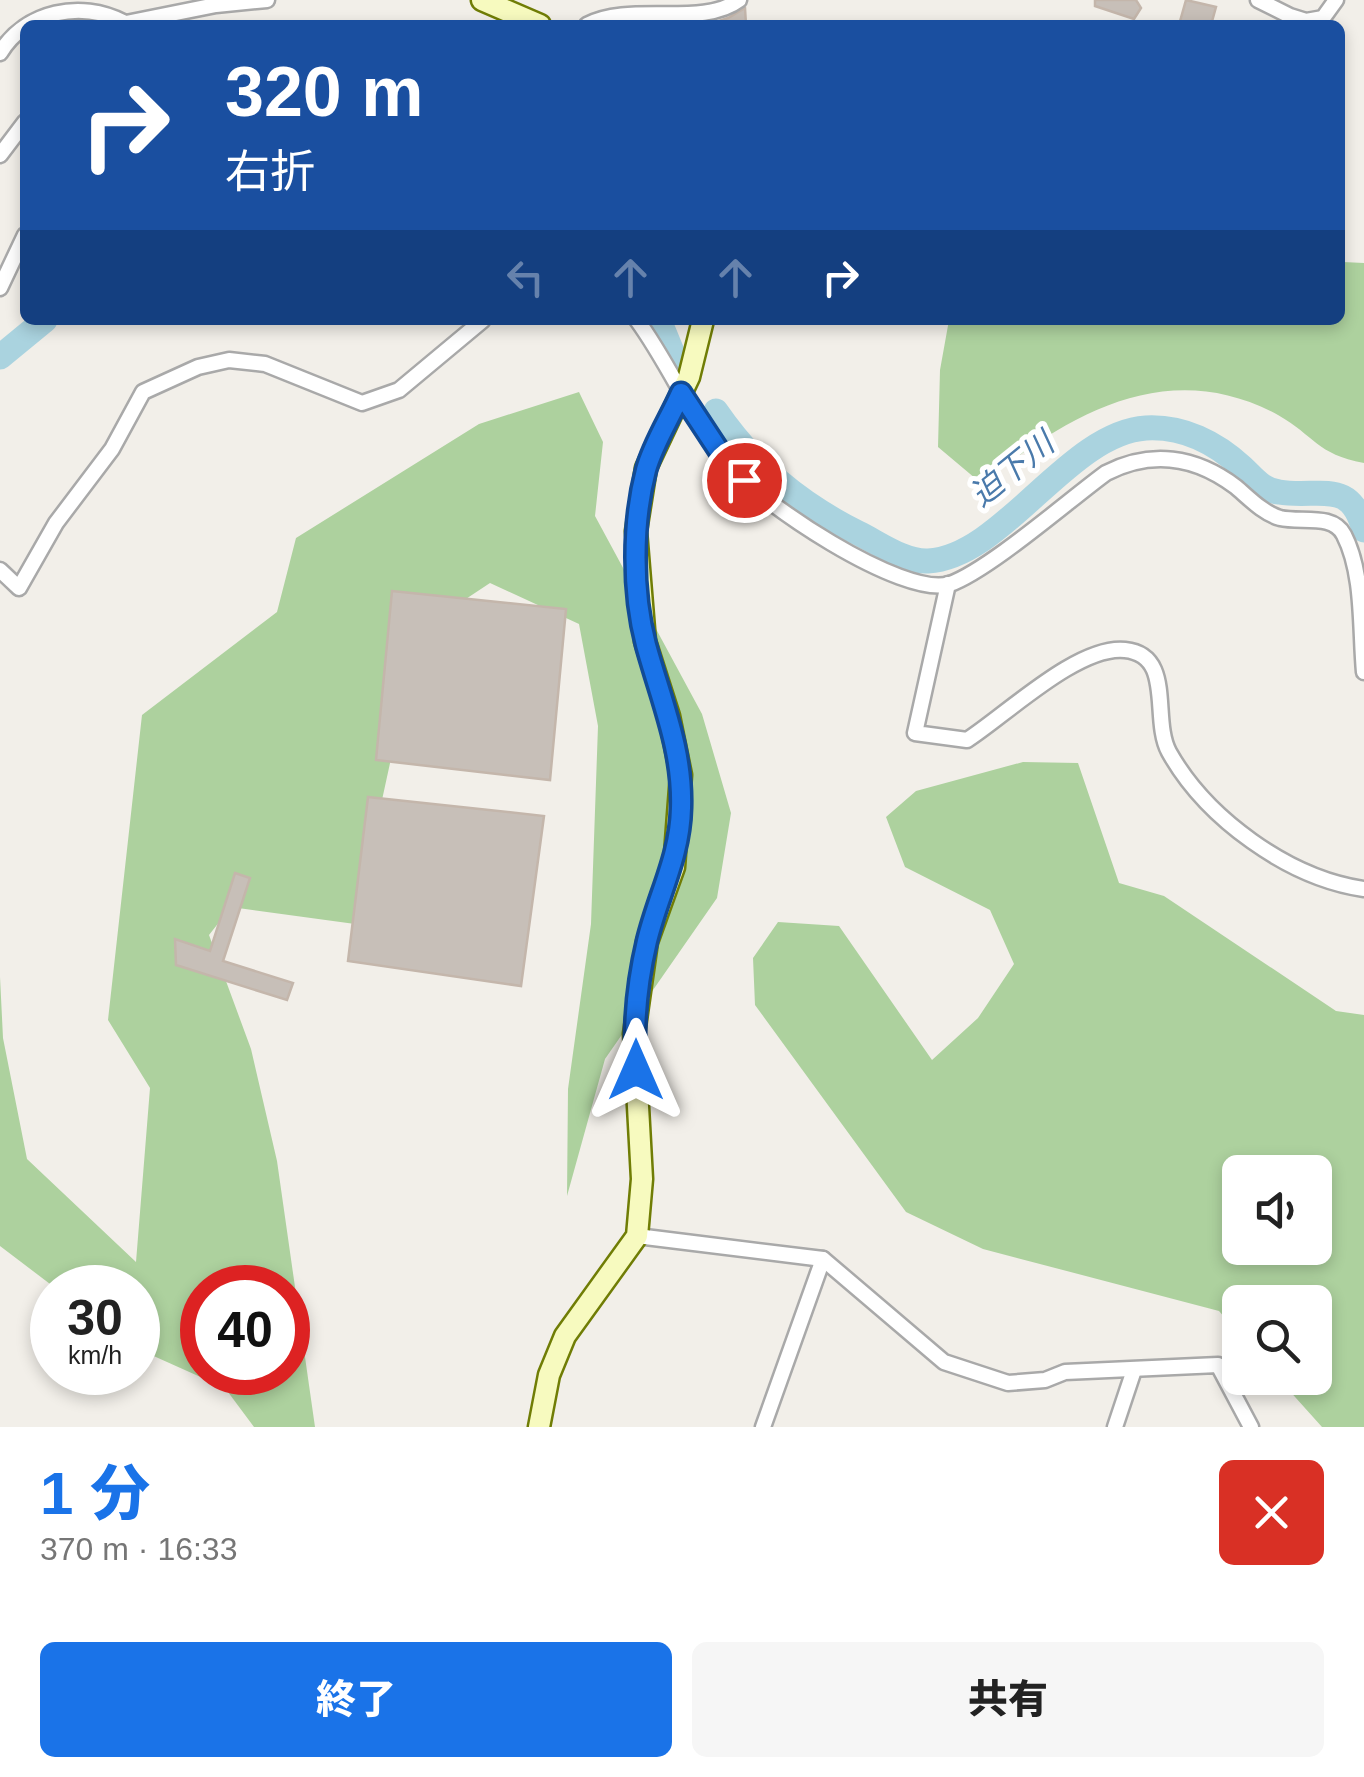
<!DOCTYPE html>
<html lang="ja">
<head>
<meta charset="utf-8">
<style>
  body { margin:0; font-family:Arial,"Noto Sans JP",sans-serif; background:#f6f6f6; color:#222; height:100vh; display:flex; flex-direction:column; font-size:38px; white-space:nowrap }
  * { box-sizing:border-box; margin:0 }
  p { font-size:32px; color:#767676 }
  .icon { flex:none; width:55px; height:55px; fill:none; stroke:currentColor; stroke-width:2; stroke-linecap:round; stroke-linejoin:round }
  .map { position:relative; height:1427px; overflow:hidden }
  .drawer { display:flex; flex-direction:column; background:#fff; flex:1 }
  .drawer>* { flex:none }
  .top-card { position:absolute; left:20px; top:20px; width:1325px; height:305px; border-radius:15px; box-shadow:0 5px 15px #0003; background:#1a4fa0; color:#fff; overflow:hidden }
  .fabs { position:absolute; left:1222px; top:1155px; display:grid; gap:20px }
  .fabs a { display:grid; place-items:center; width:110px; height:110px; border-radius:15px; background:#fff; box-shadow:0 5px 15px #0003; font-size:50px }
  .speed { position:absolute; left:30px; top:1265px; display:flex; gap:20px; font-size:50px; font-weight:700; text-align:center }
  .speed>* { display:grid; place-content:center; width:130px; height:130px; border-radius:50%; background:#fff; box-shadow:0 5px 15px #0003; line-height:1 }
  .speed small { font-size:25px; font-weight:400 }
  .speed .limit { border:15px solid #d22; background:#fff; color:#111 }
  .pin { position:absolute; display:grid; place-items:center; width:85px; height:85px; color:#fff; margin:-42px; border:5px solid #fff; border-radius:50%; box-shadow:0 2px 10px #0007 }
  .me { position:absolute; width:110px; margin:-55px; rotate:0deg; stroke-linejoin:round; filter:drop-shadow(0 0 8px #0008) }
  .turn { display:flex; align-items:center; gap:35px; height:210px; padding:0 40px; font-size:45px }
  .turn .icon { width:130px; height:130px; stroke-width:2.5 }
  .turn b { display:block; font-size:70px; line-height:85px }
  .lanes { display:flex; align-items:center; height:95px; padding:0 40px; background:#0003; justify-content:center; gap:50px; direction:ltr }
  .lanes .off { opacity:.35 }
  .round { display:grid; place-items:center; flex:none; width:105px; height:105px; border-radius:15px; background:#f6f6f6 }
  .head { display:flex; align-items:center; justify-content:space-between; height:170px; padding:0 40px }
  h1 { font-size:60px; font-weight:800; line-height:75px; color:#1a73e8 }
  .primary-button { display:flex; gap:20px; margin-top:auto; padding:20px 40px }
  .primary-button a { flex:1; height:115px; border-radius:15px; background:#1a73e8; color:#fff; font-size:40px; font-weight:800; line-height:115px; text-align:center }
  .primary-button a+a { background:#f6f6f6; color:#222 }
  .map>svg:first-child { display:block }
  .forest { fill:#add19e; fill-rule:evenodd }
  .lines { fill:none; stroke-linecap:round; stroke-linejoin:round }
  .river { stroke:#aad3df; stroke-width:25 }
  .building { fill:#c7bfb8; stroke:#c4b6ab; stroke-width:2.5 }
  .street-casing { stroke:#a9a9a9; stroke-width:19 }
  .secondary-casing { stroke:#707d05; stroke-width:25 }
  .street { stroke:#fff; stroke-width:14 }
  .secondary { stroke:#f7fabf; stroke-width:20 }
  .route-casing { stroke:#114b97; stroke-width:25 }
  .route { stroke:#1a73e8; stroke-width:18 }
  .labels { text-anchor:middle; dominant-baseline:central; stroke-width:10; stroke-linejoin:round; paint-order:stroke }
  .water-label { font-size:32px; font-style:italic; fill:#4a7aab; stroke:#fff }
</style>
</head>
<body>
<div class="map">
<svg width="1364" height="1427" viewBox="0 0 1364 1427">
  <rect width="100%" height="100%" fill="#f2efe9"/>
  <g class="forest">
    <path d="M1343 262 1364 263V463C1316 454 1315 436 1278 415 1168 355 1068 414 982 484L938 447 940 370 949 320H1340Z"/>
    <path d="M579 392 603 442 595 516 702 714 731 813 717 898 605 1059 567 1196 568 1089 591 924 598 726 579 624 490 583 419 630 355 924 231 907 209 935 251 1049 277 1161 315 1427H254L225 1388 138 1349V1288L54 1287 0 1246V977L3 1038 27 1159 136 1262 150 1088 108 1020 142 715 277 612 296 538 479 424ZM202 1288H288V1372H202Z"/>
    <path d="M1023 762 1078 763 1119 883 1164 896 1336 1011 1364 1015V1427H1322L1278 1378H1315V1302H1240V1335L1219 1311 983 1249 906 1212 755 1005 753 958 778 922 839 926 932 1060 978 1018 1014 964 990 910 905 867 886 817 916 791ZM1240 1172H1315V1248H1240Z"/>
  </g>
  <g class="lines">
    <g class="river">
      <path d="M659 320 675 359"/>
      <path d="M0 357 45 320"/>
      <path d="M716 411C754 466 798 503 858 533 879 543 904 562 928 561 1003 557 1068 433 1146 428 1183 426 1216 443 1242 467 1254 478 1262 490 1279 492 1319 499 1350 477 1364 530"/>
    </g>
  </g>
  <g class="building">
    <path d="M1095 0H1136L1141 8 1134 19 1095 6Z"/>
    <path d="M1186 0 1216 7 1211 25H1179Z"/>
    <path d="M745 8 746 25H707L728 18Z"/>
    <path d="M392 591 566 609 550 780 376 760Z"/>
    <path d="M368 797 544 816 521 986 348 961Z"/>
    <path d="M235 873 250 878 223 961 293 983 287 1000 176 965 175 939 210 951Z"/>
  </g>
  <g class="lines">
    <defs>
      <g id="street">
        <path d="M1258 0 1290 16 1306 21 1323 18 1336 0"/>
        <path d="M116 25 216 5 267 0"/>
        <path d="M587 25C630 2 702 28 739 0"/>
        <path d="M0 53C26 11 81 0 123 22"/>
        <path d="M0 155 25 122"/>
        <path d="M0 288 25 235"/>
        <path d="M637 320C670 365 691 418 726 462 755 500 903 599 950 584 989 570 1069 500 1106 473 1151 450 1195 456 1236 487 1249 498 1263 513 1280 518 1301 523 1333 513 1344 535 1364 574 1360 629 1364 672"/>
        <path d="M0 570 19 588 56 523 112 449 143 392 198 367 229 360 265 364 362 403 399 390 483 320"/>
        <path d="M948 584 915 733 967 740C1006 715 1078 645 1125 650 1175 655 1151 719 1169 752 1206 818 1288 878 1364 889"/>
        <path d="M637 1236 823 1259 944 1362 1008 1383 1045 1380 1065 1372 1218 1365 1251 1427"/>
        <path d="M763 1427 823 1259"/>
        <path d="M1115 1427 1134 1370"/>
      </g>
      <g id="secondary">
        <path d="M482 0 540 25"/>
        <path d="M539 1427 549 1375 565 1336 637 1236 642 1179 634 1034 647 942 674 867 681 775 669 716 645 641 636 531 646 468 689 377 703 320"/>
      </g>
    </defs>
    <use href="#street" class="street-casing"/>
    <use href="#secondary" class="secondary-casing"/>
    <use href="#street" class="street"/>
    <use href="#secondary" class="secondary"/>
  </g>
  <g class="lines">
    <defs>
      <path id="route" d="M636 1070C633 1028 637 983 647 941 658 895 680 857 681 808 683 750 661 700 646 645 632 592 632 523 646 470 653 444 670 418 681 393L729 466 744 480"/>
    </defs>
    <use href="#route" class="route-casing"/>
    <use href="#route" class="route"/>
  </g>
  <g class="labels">
    <g class="water-label">
      <text transform="translate(1012 469) rotate(-39)">迫下川</text>
    </g>
  </g>
</svg>
<div class="fabs">
<a><svg class="icon" aria-label="sound" viewBox="0 0 24 24"><path d="M4 9h4l5-4v14l-5-4H4zM17 9q2 3 0 6"/></svg></a>
<a><svg class="icon" aria-label="search" viewBox="0 0 24 24"><circle cx="10" cy="10" r="6"/><path d="M15 15l6 6"/></svg></a>
</div>
<div class="speed"><div>30<small>km/h</small></div><div class="limit">40</div></div>
<div class="pin" style="left:744px;top:480px;background:#d93025"><svg class="icon" aria-label="arrive" viewBox="0 0 24 24"><path d="M6 21V4h12l-3 4 3 4H6"/></svg></div>
<svg class="me" style="left:636px;top:1070px" viewBox="-20 -20 40 40"><path d="M0-17L14 15 0 8-14 15z" fill="#1a73e8" stroke="#fff" stroke-width="4"/></svg>
<div class="top-card">
<div class="turn"><svg class="icon" aria-label="right" viewBox="0 0 24 24"><path d="M7 20v-9h11M14 6l5 5-5 5"/></svg><div><b>320 m</b>右折</div></div>
<div class="lanes"><svg class="icon off" aria-label="left" viewBox="0 0 24 24"><path d="M17 20v-9H6M10 6l-5 5 5 5"/></svg><svg class="icon off" aria-label="ahead" viewBox="0 0 24 24"><path d="M12 20V5M6 11l6-6 6 6"/></svg><svg class="icon off" aria-label="ahead" viewBox="0 0 24 24"><path d="M12 20V5M6 11l6-6 6 6"/></svg><svg class="icon" aria-label="right" viewBox="0 0 24 24"><path d="M7 20v-9h11M14 6l5 5-5 5"/></svg></div>
</div>
</div>
<section class="drawer">
<div class="head"><div><h1>1 分</h1><p>370 m · 16:33</p></div><a class="round" style="background:#d93025;color:#fff"><svg class="icon" aria-label="close" viewBox="0 0 24 24"><path d="M6 6l12 12M18 6L6 18"/></svg></a></div>
<div class="primary-button"><a>終了</a><a>共有</a></div>
</section>
</body>
</html>
